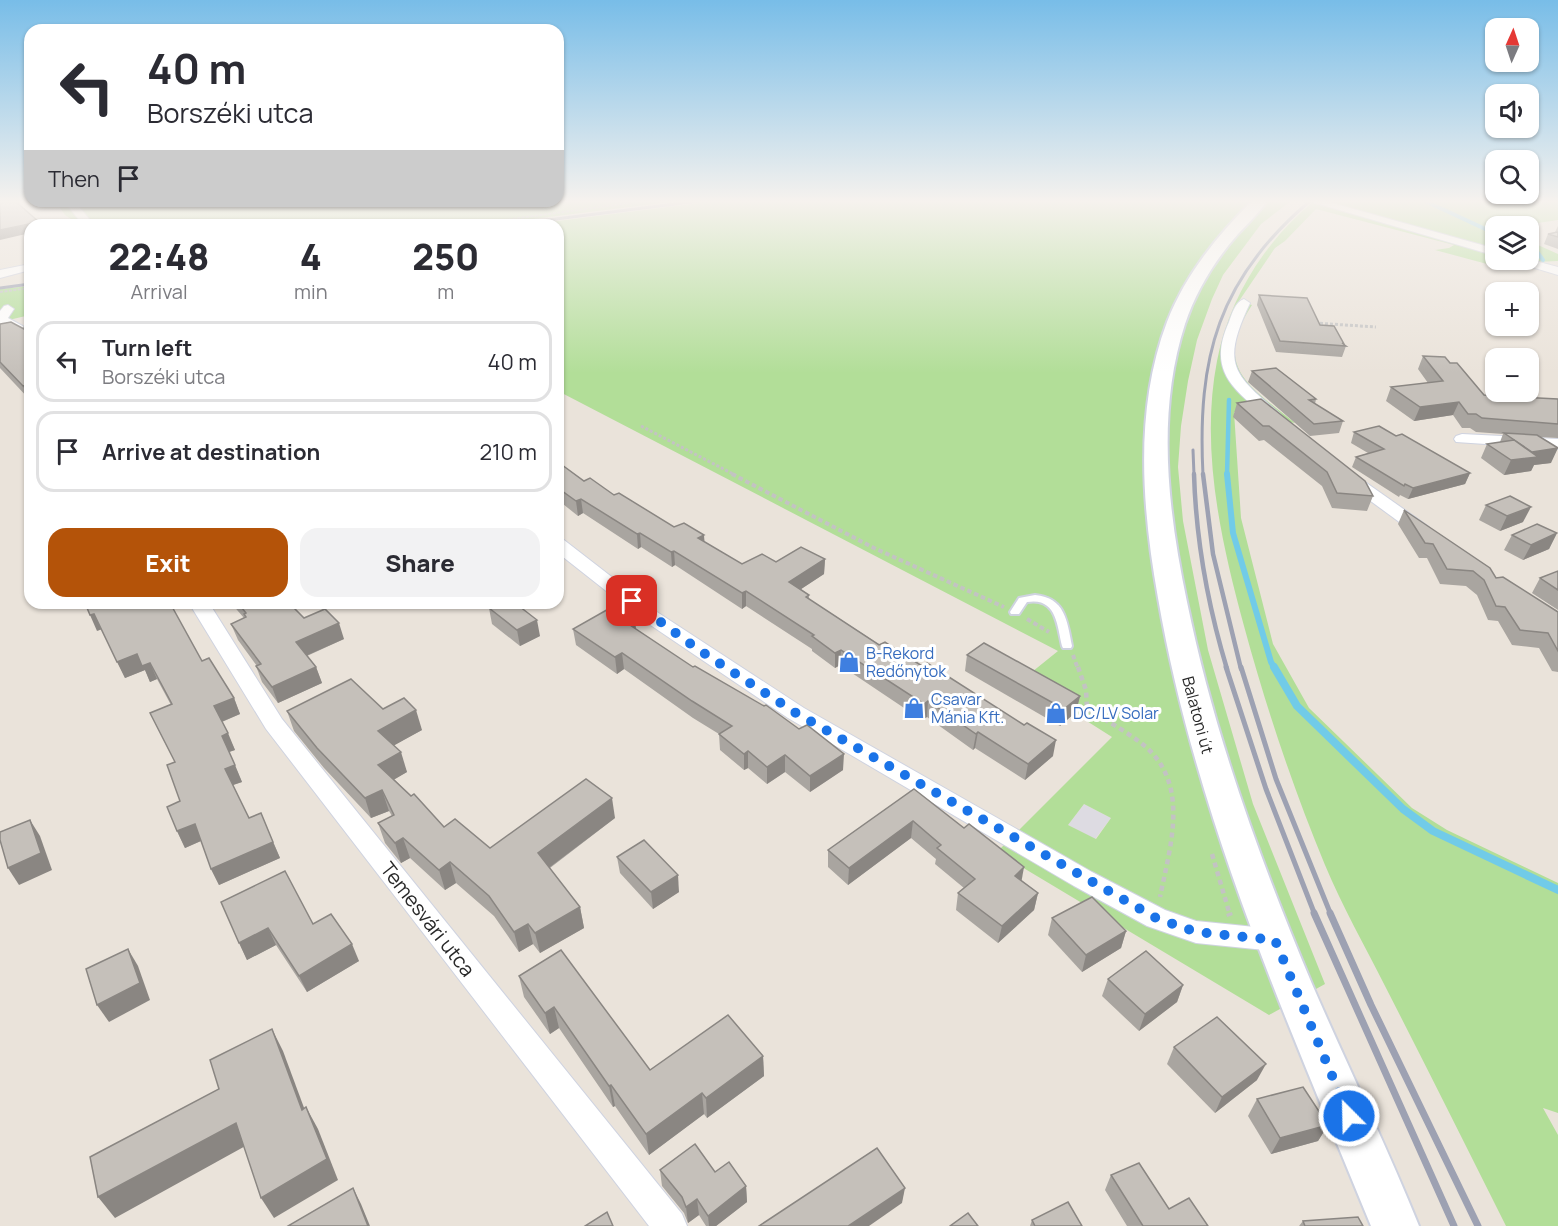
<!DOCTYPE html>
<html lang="en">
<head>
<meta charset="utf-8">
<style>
  body { margin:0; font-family:Manrope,sans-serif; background:#f2f2f3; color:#2b2b33; height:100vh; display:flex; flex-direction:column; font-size:22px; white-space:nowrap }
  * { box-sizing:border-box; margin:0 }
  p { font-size:20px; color:#7c7c81 }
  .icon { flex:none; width:33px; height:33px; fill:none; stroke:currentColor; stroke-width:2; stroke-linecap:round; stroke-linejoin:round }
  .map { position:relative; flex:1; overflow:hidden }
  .drawer { position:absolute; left:24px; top:219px; width:540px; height:390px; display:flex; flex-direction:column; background:#fff; border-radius:18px; box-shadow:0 2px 4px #0004 }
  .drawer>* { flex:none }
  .banner { position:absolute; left:24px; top:24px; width:540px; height:183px; border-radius:18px; box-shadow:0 2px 4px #0004; background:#fff; color:#2b2b33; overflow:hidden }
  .needle { width:39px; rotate:3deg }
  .fabs { position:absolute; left:1485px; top:18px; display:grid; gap:12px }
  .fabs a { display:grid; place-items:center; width:54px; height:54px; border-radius:12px; background:#fff; box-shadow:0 2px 4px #0004; font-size:30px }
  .pin { position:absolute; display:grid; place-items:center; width:51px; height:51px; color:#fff; margin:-26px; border-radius:12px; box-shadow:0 3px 9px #0006 }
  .me { position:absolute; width:66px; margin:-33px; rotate:337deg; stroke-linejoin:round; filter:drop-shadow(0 0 4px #0008) }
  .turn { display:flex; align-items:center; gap:21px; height:126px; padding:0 24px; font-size:27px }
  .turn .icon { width:78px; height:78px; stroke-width:2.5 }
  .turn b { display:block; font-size:42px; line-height:51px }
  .then { display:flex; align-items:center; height:57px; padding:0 24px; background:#0003; gap:12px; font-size:22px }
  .eta { display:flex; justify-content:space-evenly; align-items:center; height:102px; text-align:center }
  .eta b { font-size:36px; font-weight:800; line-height:42px }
  .cta { display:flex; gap:12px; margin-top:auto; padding:12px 24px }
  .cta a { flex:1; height:69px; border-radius:18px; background:#b45309; color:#fff; font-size:24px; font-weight:800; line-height:69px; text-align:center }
  .cta a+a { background:#f2f2f3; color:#2b2b33 }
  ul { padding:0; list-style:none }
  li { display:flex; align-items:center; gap:18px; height:81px; margin:0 12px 9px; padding:0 12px; border:3px solid #e1e1e2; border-radius:18px }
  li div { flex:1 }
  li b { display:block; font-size:22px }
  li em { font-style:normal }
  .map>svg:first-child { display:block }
  .industrial { fill:#dddbe2 }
  .green { fill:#b2de98; fill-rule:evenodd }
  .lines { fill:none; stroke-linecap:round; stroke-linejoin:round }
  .stream-far3 { stroke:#71cbe8; stroke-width:4 }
  .stream-far2 { stroke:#71cbe8; stroke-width:4.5 }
  .stream-far1 { stroke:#71cbe8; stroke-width:6 }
  .stream { stroke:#71cbe8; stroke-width:8 }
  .lane-casing { stroke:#cfd3e0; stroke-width:4 }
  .street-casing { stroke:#cfd3e0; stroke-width:2 }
  .secondary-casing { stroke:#cfd3e0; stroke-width:4 }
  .path-far4 { stroke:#c3c3c3; stroke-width:2; stroke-dasharray:3 1.5; stroke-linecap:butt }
  .path-far3 { stroke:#c3c3c3; stroke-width:3; stroke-dasharray:3 2; stroke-linecap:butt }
  .path-far2 { stroke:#c3c3c3; stroke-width:4; stroke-dasharray:4.5 3; stroke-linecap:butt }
  .path-far1 { stroke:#c3c3c3; stroke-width:4.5; stroke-dasharray:5 4; stroke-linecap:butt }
  .path { stroke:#c3c3c3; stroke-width:6; stroke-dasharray:7 4.5; stroke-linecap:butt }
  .lane { fill:#fff; fill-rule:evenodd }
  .street { fill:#fff; fill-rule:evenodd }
  .secondary { fill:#fff; fill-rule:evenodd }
  .rail-far3 { stroke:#9da1b2; stroke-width:3 }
  .rail-far2 { stroke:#9da1b2; stroke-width:4.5 }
  .rail-far1 { stroke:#9da1b2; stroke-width:5 }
  .rail { stroke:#9da1b2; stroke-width:7 }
  .wall { fill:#a9a5a0 }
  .shaded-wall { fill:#8a8682 }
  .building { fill:#c5c0ba; stroke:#8a8682; stroke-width:1.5 }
  .route { stroke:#1a73e8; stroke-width:10; stroke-dasharray:0 18 }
  .labels { text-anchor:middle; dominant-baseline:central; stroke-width:6; stroke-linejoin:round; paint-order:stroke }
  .shop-label { font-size:16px; fill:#366cbe; stroke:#fff; text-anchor:start }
  .street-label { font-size:16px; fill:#282828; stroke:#fff }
  .near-street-label { font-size:20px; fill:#282828; stroke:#fff }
</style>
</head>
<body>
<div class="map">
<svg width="1558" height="1226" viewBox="0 0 1558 1226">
  <rect width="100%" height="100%" fill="#eae3da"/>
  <path class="industrial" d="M1084 804 1111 818 1095 839 1068 825Z"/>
  <g class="green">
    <path d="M55 201H678L483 225H80L65 215Z"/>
    <path d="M715 201H1291L1261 224 1223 275 1212 299 1197 340 1188 381 1181 426 1178 467 1183 521 1208 650 1253 804 1325 984 1269 1015 997 852 1112 737 1022 680 1058 651 558 391V225H526ZM1084 804 1111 818 1096 839 1068 825Z"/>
    <path d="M1314 201H1558V220L1517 226H1496V260H1528L1529 241 1558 254V261L1487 264 1435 250 1449 248 1454 245 1316 209 1285 241 1275 248 1239 301 1252 305C1212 367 1248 385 1295 423L1234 412 1241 518 1273 644 1309 708 1412 808 1447 830 1558 883V1113L1543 1108 1558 1135V1226H1506C1466 1146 1426 1066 1385 986 1365 946 1342 906 1325 865 1293 788 1266 707 1244 626 1221 541 1200 449 1217 361 1229 298 1265 241 1314 201Z"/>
    <path d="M30 286V315L0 322V289Z"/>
  </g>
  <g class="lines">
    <g class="stream-far3">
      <path d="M1425 201 1496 234"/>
      <path d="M1528 249 1538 253 1543 260"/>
    </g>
    <path class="stream-far2" d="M1227 475 1229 400"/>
    <path class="stream-far1" d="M1227 474 1233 533 1271 662 1275 669"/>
    <path class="stream" d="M1274 667 1297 706 1403 809 1433 831 1558 890"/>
    <defs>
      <path id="lane" d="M1035 595C1065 598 1067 620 1072 646L1071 648H1063L1062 646C1057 624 1056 597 1027 602L1019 614H1011L1010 612 1019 598Z"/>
      <g id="street">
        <path d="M64 201H74L94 225H83Z"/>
        <path d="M1309 201H1325L1496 249V256Z"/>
        <path d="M1528 259 1558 267V275L1515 262 1513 260Z"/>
        <path d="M30 264V270L0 278V270Z"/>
        <path d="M1244 299 1250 303C1222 363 1231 373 1279 413L1282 416 1279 419H1269C1233 389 1207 371 1229 322 1232 314 1235 302 1244 299Z"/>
        <path d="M8 305 14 309 8 318 30 330V340L0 324V311L4 306Z"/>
        <path d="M1462 434 1558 439V449L1456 442 1454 439 1456 436Z"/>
        <path d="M1352 475 1358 477 1429 527 1432 531 1429 535H1417L1346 483 1344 480 1346 477Z"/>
        <path d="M558 539 564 540 657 612 804 708 1092 872 1165 910 1196 921 1274 929 1284 932 1287 940 1284 948 1274 951 1196 943 1147 926 1074 886 788 718 643 620 558 553Z"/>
        <path d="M189 603H209L282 719 682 1214 687 1226H649L266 729Z"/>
      </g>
      <path id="secondary" d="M1252 201H1267C1259 213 1248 223 1238 234 1215 260 1196 291 1185 324 1156 414 1168 511 1187 602 1214 734 1260 860 1312 984 1347 1065 1386 1144 1419 1226H1371C1287 1021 1196 818 1158 598 1142 508 1134 409 1167 322 1185 275 1217 236 1252 201Z"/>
    </defs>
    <use href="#lane" class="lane-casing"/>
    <use href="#street" class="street-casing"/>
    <use href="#secondary" class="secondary-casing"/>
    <g class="path-far4">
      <path d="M468 225 644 201"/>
      <path d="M0 292 30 288"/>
    </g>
    <g class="path-far3">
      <path d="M1315 323 1376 327"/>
      <path d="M641 426 735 475"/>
    </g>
    <g class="path-far2">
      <path d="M732 474 874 548 1004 607"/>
      <path d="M1027 619 1049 632"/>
      <path d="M1073 655 1078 669"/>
    </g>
    <g class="path-far1">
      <path d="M1078 667 1086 690 1087 709C1107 721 1128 732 1146 747 1190 786 1170 847 1160 897"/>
      <path d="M1212 854 1230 915"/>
    </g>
    <path class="path" d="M1229 913 1230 916"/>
    <use href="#lane" class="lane"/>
    <use href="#street" class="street"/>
    <use href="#secondary" class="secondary"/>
    <g class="rail-far3">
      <path d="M508 225 699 201"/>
      <path d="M0 288 30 284"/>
      <path d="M1193 450 1194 475"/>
      <path d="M1203 475C1197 357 1218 279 1310 201"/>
    </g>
    <g class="rail-far2">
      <path d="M1194 474C1196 540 1208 606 1227 669"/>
      <path d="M1203 474 1213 554 1241 669"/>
    </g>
    <g class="rail-far1">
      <path d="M1226 667 1266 789 1315 915"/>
      <path d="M1241 667 1276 779 1331 915"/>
    </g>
    <g class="rail">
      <path d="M1314 913 1454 1226"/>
      <path d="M1330 913 1371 1005 1478 1226"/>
    </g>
  </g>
  <g class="wall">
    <path d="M1558 226V249L1544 244 1548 234 1555 232Z"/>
    <path d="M1259 295 1344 344V345L1346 346 1342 357 1276 352 1257 305Z"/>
    <path d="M0 324 30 400 0 368Z"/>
    <path d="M1423 356 1450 363 1484 395 1558 399V438L1540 437 1551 463 1534 465 1531 471 1504 475 1481 458 1487 444 1500 442 1503 434 1476 432 1470 428H1462L1453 415 1414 421 1386 401 1391 387 1428 383 1418 369Z"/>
    <path d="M1252 371 1316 399 1315 404 1343 421 1339 433 1310 436 1248 382Z"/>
    <path d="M1237 403 1373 496 1367 511 1332 508 1322 486 1264 440 1259 441 1233 417Z"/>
    <path d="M1354 432 1396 436 1470 473 1465 484 1408 499 1400 495 1399 497 1352 467 1356 457 1368 453 1351 443Z"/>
    <path d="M558 462 584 481 674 527 705 542 742 564 825 559 824 574 801 589 809 595V599L1053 756 1025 780 975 748 973 750 927 717 922 720 840 665 835 668 812 651V649L746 606 742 609 675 565 672 567 641 547 638 549 583 513 578 516 558 500Z"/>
    <path d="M1486 505 1523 522 1500 531 1479 520Z"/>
    <path d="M1404 510 1496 578 1558 612V672L1552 671 1539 648 1512 645 1498 621 1488 620 1477 595 1466 586 1440 584 1427 558H1419L1398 524Z"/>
    <path d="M1557 533 1549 549 1523 560 1504 550 1512 535Z"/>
    <path d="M1558 571V610L1532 593 1540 578Z"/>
    <path d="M231 603H276L280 608 304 618 344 639 307 656 316 667 322 683 278 703 262 682 256 666H257L238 640 231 624 244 618Z"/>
    <path d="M140 607 202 661 234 698 240 714 222 722 235 750 229 752 242 782 233 785 249 818 261 813 280 858 219 885 211 869 201 841 185 848 177 831 180 801 175 762 150 713 171 705 157 679 150 682 145 670 125 678 102 629 97 631Z"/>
    <path d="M489 608 540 636 520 646 492 624Z"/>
    <path d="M635 622 636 629 843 770 810 792 785 772 767 784 748 768 744 770 720 750 719 734 693 718 624 669 617 674 576 645 573 629Z"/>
    <path d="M967 655 1080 696 1076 712 1060 726 965 671Z"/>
    <path d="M383 709 422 730 394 745 407 772 394 779 444 827 490 848 615 818 550 868 580 907 584 928 540 953 533 944 519 952 494 916 456 883 445 890 410 858 401 863 385 843 378 823 392 816 389 811 371 818 324 768 294 731 287 711Z"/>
    <path d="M914 789 1022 881 1038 893 1034 910 998 943 956 910 958 893 964 888 935 864 936 859 911 838 848 885 828 867V850Z"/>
    <path d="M617 857 679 892 653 909 620 873Z"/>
    <path d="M221 902 313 924 359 961 307 992 276 945 247 960Z"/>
    <path d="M1052 918 1126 931 1121 948 1082 972 1048 935Z"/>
    <path d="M519 976 650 1070 763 1056 764 1076 707 1118 704 1114 649 1155 615 1106 613 1107 559 1028 550 1034 524 997Z"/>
    <path d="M1108 979 1183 985 1177 1002 1139 1031 1102 996Z"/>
    <path d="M1174 1047 1257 1080 1215 1113 1167 1064Z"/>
    <path d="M1257 1099 1328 1125 1318 1141 1271 1154 1248 1116Z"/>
    <path d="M660 1170 715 1172 746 1186 747 1202 716 1226H706L699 1215 688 1223 684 1213 662 1186Z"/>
    <path d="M1111 1175 1169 1209 1208 1226H1127L1105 1190Z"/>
    <path d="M1032 1220 1082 1226H1030Z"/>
    <path d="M1303 1221 1363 1226H1299Z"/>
  </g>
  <g class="shaded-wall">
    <path d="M39 222 40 225H30V233L0 240V230Z"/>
    <path d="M30 384V400L23 386Z"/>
    <path d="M1459 402 1453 415 1414 421 1420 407Z"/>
    <path d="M1558 448 1551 463 1534 465 1531 471 1504 475 1511 460 1529 458 1532 452Z"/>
    <path d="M1470 473 1465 484 1408 499 1413 488Z"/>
    <path d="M581 499 583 513 578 516 576 501Z"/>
    <path d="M1531 507 1523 522 1500 531 1507 516Z"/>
    <path d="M640 533 641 547 638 549 637 534Z"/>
    <path d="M1557 533 1549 549 1523 560 1531 545Z"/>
    <path d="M704 535 705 549 698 538Z"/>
    <path d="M674 551 675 565 672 567 671 552Z"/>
    <path d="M825 559 824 574 789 597V582Z"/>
    <path d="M746 591V606L742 609V593Z"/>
    <path d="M94 614 102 629 97 631 90 615Z"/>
    <path d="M537 620 540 636 520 646 517 630Z"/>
    <path d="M635 622 637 638 630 625Z"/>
    <path d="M339 623 344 639 301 658 296 642Z"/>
    <path d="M841 650 840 665 835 668V653Z"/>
    <path d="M622 653 624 669 617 674 615 657Z"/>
    <path d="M137 654 150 663 157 679 150 682 145 670 125 678 117 662Z"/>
    <path d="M316 667 322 683 278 703 272 687Z"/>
    <path d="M1080 696 1076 712 1060 726 1064 709Z"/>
    <path d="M234 698 240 714 221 722 214 706Z"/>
    <path d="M928 701 927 717 922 720 924 704Z"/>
    <path d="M416 710 422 730 384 751 378 731Z"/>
    <path d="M978 732 975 748 973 750 976 734Z"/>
    <path d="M228 733 235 750 229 752 222 736Z"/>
    <path d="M1056 740 1053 756 1025 780 1028 764Z"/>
    <path d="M748 751V768L744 770V754Z"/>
    <path d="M401 752 407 772 385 785 378 765Z"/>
    <path d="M844 754 843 770 810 792V776Z"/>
    <path d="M785 755V772L767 784V767Z"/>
    <path d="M235 765 242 782 233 785 225 769Z"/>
    <path d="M382 790 389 811 371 818 365 798Z"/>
    <path d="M612 798 615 818 542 873 538 853Z"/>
    <path d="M30 820 40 836 52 870 19 885 8 868Z"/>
    <path d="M913 821 911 838 848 885 849 868Z"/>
    <path d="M195 824 203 840 185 848 177 831Z"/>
    <path d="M403 838 410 858 401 863 395 843Z"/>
    <path d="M273 842 280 858 219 885 211 869Z"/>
    <path d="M450 862 456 883 445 890 439 870Z"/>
    <path d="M1024 867 1021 884 1015 876Z"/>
    <path d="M678 875 679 892 653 909 651 892Z"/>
    <path d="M1038 893 1034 910 998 943 1002 926Z"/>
    <path d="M580 907 584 928 540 953 535 933Z"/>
    <path d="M528 924 533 944 519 952 514 932Z"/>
    <path d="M268 928 276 945 247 960 239 943Z"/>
    <path d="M1126 931 1121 948 1082 972 1086 955Z"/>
    <path d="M352 944 359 961 307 992 299 976Z"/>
    <path d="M128 949 138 966 150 1000 109 1022 97 1005Z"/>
    <path d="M1183 985 1177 1002 1139 1031 1145 1014Z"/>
    <path d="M554 1007 559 1028 550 1034 545 1013Z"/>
    <path d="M272 1029 283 1051 313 1132 302 1110Z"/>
    <path d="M763 1056 764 1076 707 1118 706 1098Z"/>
    <path d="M1266 1064 1257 1080 1215 1113 1222 1097Z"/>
    <path d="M611 1085 615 1106 613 1107 609 1086Z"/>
    <path d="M702 1093 704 1114 649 1155 646 1134Z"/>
    <path d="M306 1107 318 1129 338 1180 274 1218 261 1198Z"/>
    <path d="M236 1123 249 1144 115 1218 98 1197Z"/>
    <path d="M1328 1125 1318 1141 1271 1154 1280 1138Z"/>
    <path d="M746 1186 747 1202 716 1226H709L708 1216Z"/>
    <path d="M353 1188 361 1204 370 1226H368Z"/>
    <path d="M905 1188 902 1203 869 1226H848Z"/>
    <path d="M697 1199 699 1215 688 1223 686 1207Z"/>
  </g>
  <g class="building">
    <path d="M0 201H15L39 222 0 230Z"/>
    <path d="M1558 232V237L1548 234Z"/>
    <path d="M1259 295 1307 298 1320 325 1334 326 1344 344 1342 343 1346 346 1280 341Z"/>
    <path d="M30 318V384L23 386 0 362V324L11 322 24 329 26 319Z"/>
    <path d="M1423 356 1445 357 1450 363H1457L1484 395 1558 399V424L1482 418 1476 414H1468L1459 402 1420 407 1391 387 1443 381Z"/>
    <path d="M1276 368 1316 399 1309 400 1343 421 1314 424 1252 371Z"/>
    <path d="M1261 399 1365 481 1373 496 1337 493 1327 472 1269 426H1263L1237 403Z"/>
    <path d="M1379 426 1396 436 1402 434 1470 473 1413 488 1405 484 1404 486 1356 457 1384 449 1354 432Z"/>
    <path d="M1504 433 1537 435 1558 448 1532 452Z"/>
    <path d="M1514 440 1538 457 1511 460 1487 444Z"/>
    <path d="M558 462 584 481 590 478 614 495 619 493 674 527 684 523 704 535 698 538 742 564 762 554 776 562 801 547 825 559 789 582 809 595 806 597 879 645 885 642 922 666 927 663 1024 725 1027 723 1056 740 1028 764 978 732 976 734 928 701 924 704 841 650 835 653 812 636 814 635 746 591 742 593 674 551 671 552 640 533 637 534 581 499 576 501 558 488Z"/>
    <path d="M1510 496 1531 507 1507 516 1486 505Z"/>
    <path d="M1404 510 1490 568 1496 578 1503 577 1558 612V651L1548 633 1520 630 1505 607 1496 606 1484 580 1473 571 1447 569 1433 544 1425 543Z"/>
    <path d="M1537 524 1557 533 1531 545 1512 535Z"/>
    <path d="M1558 571V590L1540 578Z"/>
    <path d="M85 603H138L140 607 153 603H170L202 661 209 658 234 698 214 706 228 733 222 736 235 765 225 769 249 818 261 813 273 842 211 869 195 824 177 831 167 807 180 801 167 765 175 762 150 713 172 704 150 663 142 666 137 654 117 662 94 614 90 615Z"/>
    <path d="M238 603H276L280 608 290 604 304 618 325 609 339 623 296 642 316 667 272 687 256 666 261 664 231 624 246 617 244 614 246 613Z"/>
    <path d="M499 603H515L537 620 517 630 489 608Z"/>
    <path d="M612 607 635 622 630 625 693 667 695 666 764 706 766 705 799 729 807 725 844 754 810 776 785 755 767 767 748 751 744 754 719 734 732 726 692 701 622 653 615 657 573 629Z"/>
    <path d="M984 643 1080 696 1064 709 967 655Z"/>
    <path d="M351 679 383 709 404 698 416 710 378 731 401 752 378 765 411 796 414 794 444 827 455 819 490 848 586 779 612 798 538 853 580 907 535 933 528 924 514 932 489 896 450 862 439 870 403 838 395 843 378 823 394 815 382 790 365 798 317 748 287 711Z"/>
    <path d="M914 789 964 828 969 824 1024 867 1015 876 1038 893 1002 926 958 893 975 879 937 848 941 845 913 821 849 868 828 850Z"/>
    <path d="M30 820 41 853 8 868 0 840V832Z"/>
    <path d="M644 840 678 875 651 892 617 857Z"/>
    <path d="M285 871 313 924 331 914 352 944 299 976 268 928 239 943 221 902Z"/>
    <path d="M1092 897 1126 931 1086 955 1052 918Z"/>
    <path d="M128 949 140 983 97 1005 86 969Z"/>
    <path d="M561 950 650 1070 728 1015 763 1056 706 1098 702 1093 646 1134 611 1085 609 1086 554 1007 545 1013 519 976Z"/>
    <path d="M1146 951 1183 985 1145 1014 1108 979Z"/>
    <path d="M1217 1017 1266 1064 1222 1097 1174 1047Z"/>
    <path d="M272 1029 302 1110 306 1107 327 1159 261 1198 236 1123 98 1197 90 1157 219 1089 210 1060Z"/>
    <path d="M1303 1087 1328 1125 1280 1138 1257 1099Z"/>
    <path d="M695 1144 715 1172 729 1162 746 1186 708 1216 697 1199 686 1207 682 1197 660 1170Z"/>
    <path d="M877 1148 905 1188 848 1226H759Z"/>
    <path d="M1139 1163 1169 1209 1189 1198 1208 1226H1143L1111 1175Z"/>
    <path d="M353 1188 368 1226H288Z"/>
    <path d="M1068 1202 1082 1226H1035L1032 1220Z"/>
    <path d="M607 1212 613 1226H585Z"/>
    <path d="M968 1213 978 1226H950Z"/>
    <path d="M1358 1217 1363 1226H1305L1303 1221Z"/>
  </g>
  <linearGradient id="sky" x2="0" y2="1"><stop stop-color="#78bde8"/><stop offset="0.54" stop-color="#f6f2ee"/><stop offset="1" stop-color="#f6f2ee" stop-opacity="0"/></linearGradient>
  <rect width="1558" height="373" fill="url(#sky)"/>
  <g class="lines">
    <path class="route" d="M632 601 699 650 796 713 1156 918 1196 932 1275 940 1349 1116"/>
  </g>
  <defs>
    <symbol id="shop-bare" viewBox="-9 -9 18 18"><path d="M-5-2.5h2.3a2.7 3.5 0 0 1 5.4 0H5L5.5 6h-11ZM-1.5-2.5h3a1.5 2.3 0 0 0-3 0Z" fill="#3f7fe0" stroke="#fff" stroke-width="2.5" paint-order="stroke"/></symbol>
  </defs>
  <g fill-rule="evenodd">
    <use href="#shop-bare" x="834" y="647" width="30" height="30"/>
    <use href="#shop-bare" x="899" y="693" width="30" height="30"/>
    <use href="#shop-bare" x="1041" y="698" width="30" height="30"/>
  </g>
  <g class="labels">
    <g class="shop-label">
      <text x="866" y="653">B-Rekord<tspan x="866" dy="18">Redőnytok</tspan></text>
      <text x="931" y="699">Csavar<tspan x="931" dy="18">Mánia Kft.</tspan></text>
      <text x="1073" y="713">DC/LV Solar</text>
    </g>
    <g class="street-label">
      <text transform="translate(1198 715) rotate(75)">Balatoni út</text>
    </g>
    <g class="near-street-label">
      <text transform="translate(428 919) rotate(52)">Temesvári utca</text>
    </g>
  </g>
</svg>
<div class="fabs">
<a><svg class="needle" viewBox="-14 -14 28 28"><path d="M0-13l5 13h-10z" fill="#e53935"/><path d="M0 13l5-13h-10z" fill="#7c7c81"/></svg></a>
<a><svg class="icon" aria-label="sound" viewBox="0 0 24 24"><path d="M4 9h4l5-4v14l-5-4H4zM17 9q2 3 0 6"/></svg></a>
<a><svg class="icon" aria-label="search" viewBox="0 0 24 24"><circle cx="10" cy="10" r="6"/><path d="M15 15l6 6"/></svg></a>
<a><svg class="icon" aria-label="layers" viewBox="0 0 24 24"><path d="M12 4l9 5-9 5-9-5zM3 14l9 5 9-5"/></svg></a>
<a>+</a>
<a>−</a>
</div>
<div class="pin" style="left:632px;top:601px;background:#d93025"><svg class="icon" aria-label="arrive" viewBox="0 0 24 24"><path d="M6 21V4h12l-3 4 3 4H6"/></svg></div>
<svg class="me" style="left:1349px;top:1116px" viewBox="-20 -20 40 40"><circle r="17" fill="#1a73e8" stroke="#fff" stroke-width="3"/><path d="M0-11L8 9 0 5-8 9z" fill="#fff"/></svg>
<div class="banner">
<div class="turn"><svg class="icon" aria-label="left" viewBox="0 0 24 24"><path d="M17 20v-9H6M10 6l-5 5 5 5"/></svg><div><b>40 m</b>Borszéki utca</div></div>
<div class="then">Then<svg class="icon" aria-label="arrive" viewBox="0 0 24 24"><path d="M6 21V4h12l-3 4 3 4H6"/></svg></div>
</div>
<section class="drawer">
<div class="eta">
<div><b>22:48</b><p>Arrival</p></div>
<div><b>4</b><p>min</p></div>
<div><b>250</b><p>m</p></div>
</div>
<ul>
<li><svg class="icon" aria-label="left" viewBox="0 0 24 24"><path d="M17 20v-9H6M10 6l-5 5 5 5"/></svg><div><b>Turn left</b><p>Borszéki utca</p></div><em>40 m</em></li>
<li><svg class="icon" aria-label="arrive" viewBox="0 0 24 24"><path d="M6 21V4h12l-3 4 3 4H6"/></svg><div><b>Arrive at destination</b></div><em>210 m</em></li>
</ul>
<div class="cta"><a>Exit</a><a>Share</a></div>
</section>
</div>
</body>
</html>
